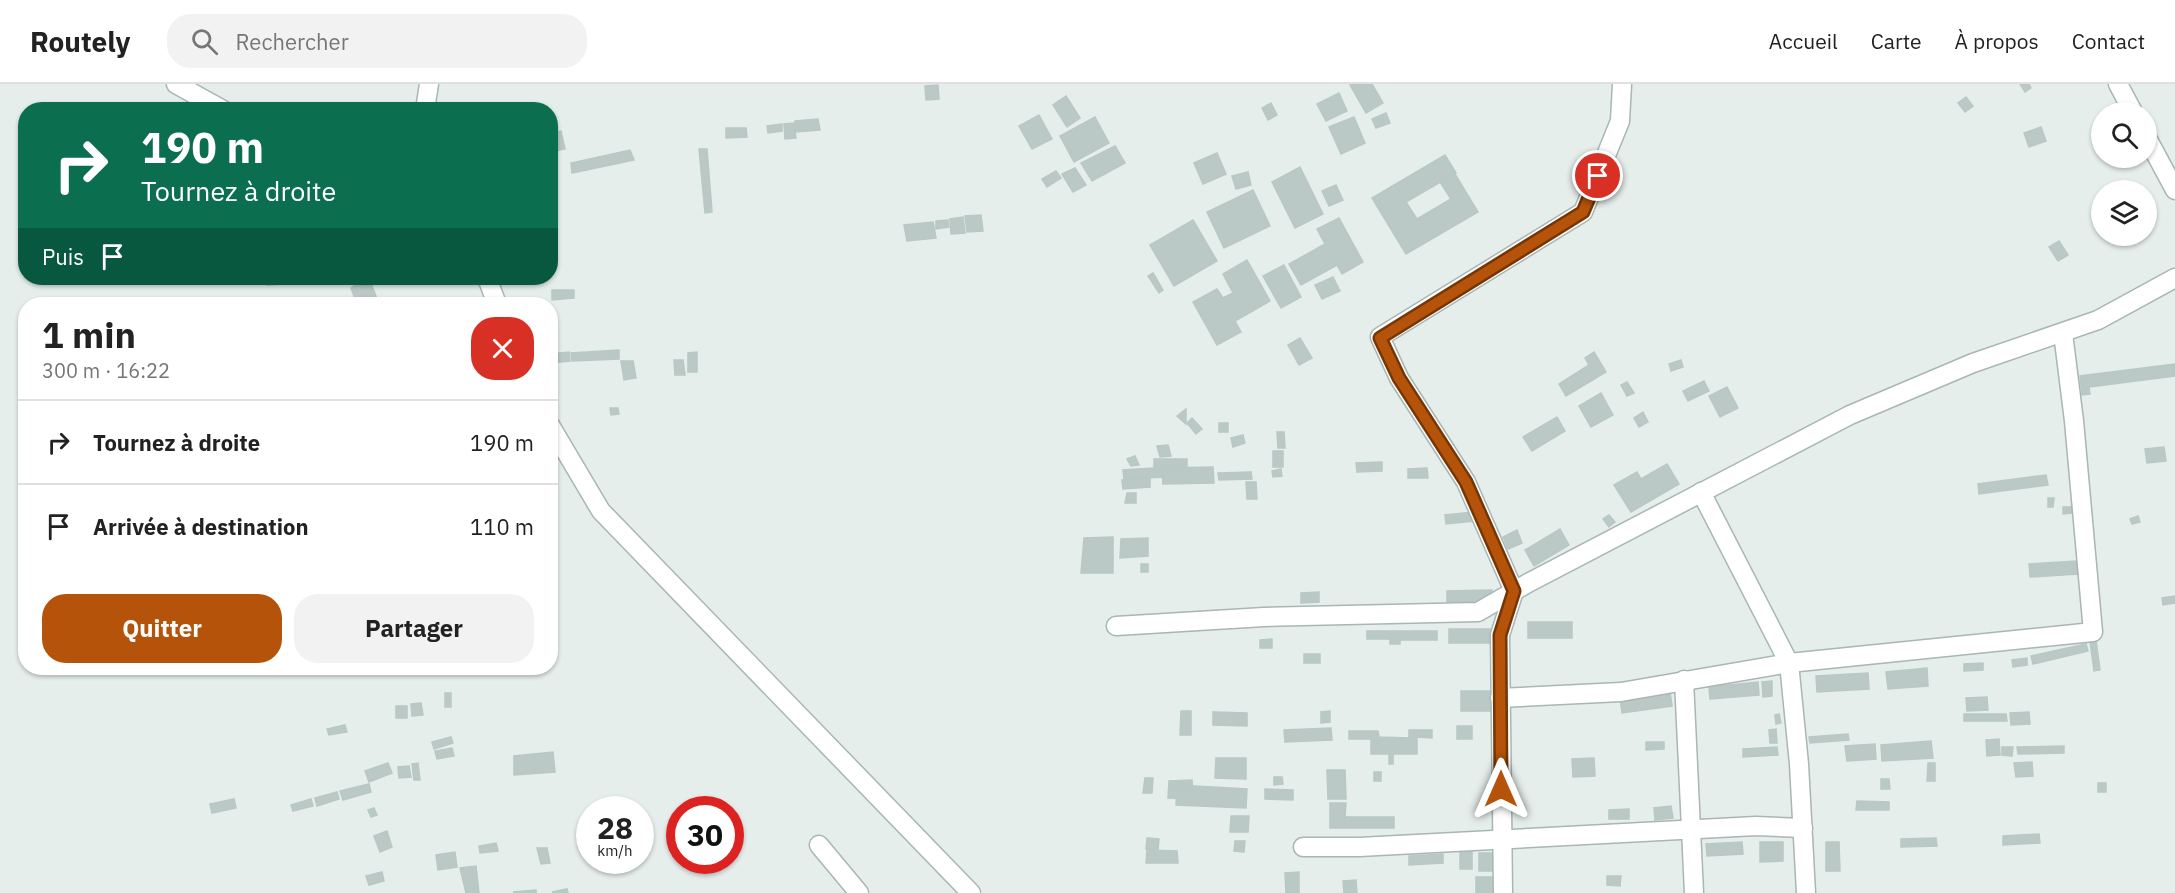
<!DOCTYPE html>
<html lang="fr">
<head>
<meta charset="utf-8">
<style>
  body { margin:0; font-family:"IBM Plex Sans",sans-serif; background:#f2f2f2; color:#222; height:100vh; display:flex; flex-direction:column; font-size:22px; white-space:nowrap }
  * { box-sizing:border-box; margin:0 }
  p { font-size:20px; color:#767676 }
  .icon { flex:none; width:33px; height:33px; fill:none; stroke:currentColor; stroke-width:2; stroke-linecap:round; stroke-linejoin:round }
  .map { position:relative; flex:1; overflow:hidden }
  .panel { position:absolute; left:18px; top:213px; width:540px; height:378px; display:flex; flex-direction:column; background:#fff; border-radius:24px; box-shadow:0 2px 4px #0004 }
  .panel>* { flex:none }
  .hud { position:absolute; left:18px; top:18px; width:540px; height:183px; border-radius:24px; box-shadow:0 2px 4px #0004; background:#0b6e4f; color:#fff; overflow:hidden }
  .buttons { position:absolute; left:2091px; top:18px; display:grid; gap:12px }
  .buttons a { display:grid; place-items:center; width:66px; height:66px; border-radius:50%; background:#fff; box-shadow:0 2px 4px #0004; font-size:30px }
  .speed { position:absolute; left:576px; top:712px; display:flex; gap:12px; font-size:30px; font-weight:700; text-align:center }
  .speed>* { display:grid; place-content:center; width:78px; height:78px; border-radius:50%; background:#fff; box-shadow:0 2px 4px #0004; line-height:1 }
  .speed small { font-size:15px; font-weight:400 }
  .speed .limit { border:9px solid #d22; background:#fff; color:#111 }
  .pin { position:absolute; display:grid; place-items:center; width:51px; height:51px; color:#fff; margin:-26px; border:3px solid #fff; border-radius:50%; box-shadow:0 2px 6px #0007 }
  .me { position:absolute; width:66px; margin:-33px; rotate:0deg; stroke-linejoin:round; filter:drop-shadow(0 0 4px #0008) }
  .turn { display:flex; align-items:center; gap:21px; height:126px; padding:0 24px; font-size:27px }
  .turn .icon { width:78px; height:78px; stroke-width:2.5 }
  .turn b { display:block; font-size:42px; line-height:51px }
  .then { display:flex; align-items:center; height:57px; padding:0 24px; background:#0003; gap:12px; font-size:22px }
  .round { display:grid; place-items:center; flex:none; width:63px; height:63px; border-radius:24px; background:#f2f2f2 }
  .summary { display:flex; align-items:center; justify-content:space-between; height:102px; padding:0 24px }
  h1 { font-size:36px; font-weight:700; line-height:45px }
  .button { display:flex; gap:12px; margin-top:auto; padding:12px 24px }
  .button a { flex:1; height:69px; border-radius:24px; background:#b45309; color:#fff; font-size:24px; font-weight:700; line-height:69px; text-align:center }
  .button a+a { background:#f2f2f2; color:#222 }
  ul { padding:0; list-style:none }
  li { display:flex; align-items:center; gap:18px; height:84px; padding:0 24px; border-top:2px solid #e0e0e0 }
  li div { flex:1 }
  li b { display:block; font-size:22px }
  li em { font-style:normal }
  header { display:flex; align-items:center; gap:36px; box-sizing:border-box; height:84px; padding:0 30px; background:#fff; border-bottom:2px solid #e0e0e0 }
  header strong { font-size:28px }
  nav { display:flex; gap:33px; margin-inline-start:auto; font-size:21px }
  .search { width:420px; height:54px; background:#f2f2f2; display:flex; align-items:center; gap:15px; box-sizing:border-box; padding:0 21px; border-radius:24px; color:#767676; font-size:22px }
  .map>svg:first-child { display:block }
  .building { fill:#bbc9c6; stroke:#b8c8c4; stroke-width:1.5 }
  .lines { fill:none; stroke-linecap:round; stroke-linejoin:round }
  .minor-casing { stroke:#a8b6b4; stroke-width:21 }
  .minor { stroke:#fff; stroke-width:18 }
  .route-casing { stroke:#753606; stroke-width:15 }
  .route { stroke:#b45309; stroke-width:10 }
</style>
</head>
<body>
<header>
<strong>Routely</strong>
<div class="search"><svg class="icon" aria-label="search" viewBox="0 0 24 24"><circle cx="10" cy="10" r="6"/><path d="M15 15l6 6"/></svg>Rechercher</div>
<nav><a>Accueil</a><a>Carte</a><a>À propos</a><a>Contact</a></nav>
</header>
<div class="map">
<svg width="2175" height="809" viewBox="0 0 2175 809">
  <rect width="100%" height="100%" fill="#e6eeec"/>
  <g class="building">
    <path d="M1372 0 1383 19 1366 29 1350 1Z"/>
    <path d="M2020 0H2029L2031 4 2025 8Z"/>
    <path d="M938 1 939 15 926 16 925 2Z"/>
    <path d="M1339 9 1347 27 1326 37 1317 20Z"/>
    <path d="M1066 12 1080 34 1067 43 1053 21Z"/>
    <path d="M1966 13 1973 22 1965 28 1958 19Z"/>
    <path d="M1271 19 1277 31 1268 36 1262 24Z"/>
    <path d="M1386 29 1390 39 1376 44 1372 35Z"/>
    <path d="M1039 31 1052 55 1032 65 1019 42Z"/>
    <path d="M1095 33 1109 59 1074 78 1060 52Z"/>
    <path d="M1354 33 1365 59 1341 70 1329 43Z"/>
    <path d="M818 35 820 46 796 48 795 37Z"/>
    <path d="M794 39 796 54 785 55 784 40Z"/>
    <path d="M782 40V47L768 49 767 42Z"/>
    <path d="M2041 43 2046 57 2029 63 2024 49Z"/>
    <path d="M726 44H746L747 53 726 54Z"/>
    <path d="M561 47 565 65 550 68V49Z"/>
    <path d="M1115 62 1125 79 1092 97 1081 79Z"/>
    <path d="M699 65H707L712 128 705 129Z"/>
    <path d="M630 66 634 76 572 89 571 79Z"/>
    <path d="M1217 69 1226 90 1203 100 1194 79Z"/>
    <path d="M1445 71 1456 89 1406 118 1417 135 1451 115 1440 98 1455 90 1478 128 1406 170 1372 114Z"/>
    <path d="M1300 83 1323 130 1295 144 1272 98Z"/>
    <path d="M1075 84 1086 101 1073 108 1062 90Z"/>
    <path d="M1056 87 1061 94 1047 103 1042 95Z"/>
    <path d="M1248 88 1251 101 1236 105 1232 92Z"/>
    <path d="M1336 101 1343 116 1329 122 1322 107Z"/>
    <path d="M1253 106 1270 142 1224 164 1207 128Z"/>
    <path d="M2102 117V136L2093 123Z"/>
    <path d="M981 131 983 147 967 148 965 132Z"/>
    <path d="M963 133 965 149 951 150 950 135Z"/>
    <path d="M1339 134 1363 178 1342 190 1337 181 1301 201 1289 180 1325 160 1317 145Z"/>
    <path d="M948 136 949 143 936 145V137Z"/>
    <path d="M1193 136 1217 177 1174 202 1150 161Z"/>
    <path d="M933 138 936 154 907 157 904 141Z"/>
    <path d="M2059 157 2068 171 2058 177 2049 163Z"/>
    <path d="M1247 176 1270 217 1235 237 1241 248 1217 261 1193 218 1217 205 1223 214 1233 209 1223 190Z"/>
    <path d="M1284 181 1301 213 1281 224 1263 192Z"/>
    <path d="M1153 189 1163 206 1159 209 1148 192Z"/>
    <path d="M1333 193 1340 207 1322 215 1315 201Z"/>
    <path d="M266 194H296L297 199 267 201Z"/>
    <path d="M365 194H369L379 220H357L351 204Z"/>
    <path d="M552 206H574V214L552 216Z"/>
    <path d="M1300 254 1312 274 1299 281 1288 261Z"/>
    <path d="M619 266V275L572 277 571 269Z"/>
    <path d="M569 268 570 277 550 279V270Z"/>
    <path d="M697 268V288H688V269Z"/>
    <path d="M1594 268 1606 288 1566 312 1559 300 1589 281 1585 274Z"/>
    <path d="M674 276H683L685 291H675Z"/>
    <path d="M1681 276 1683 283 1671 287 1669 280Z"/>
    <path d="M621 277H633L636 294 624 296Z"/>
    <path d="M2175 280V292L2089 303 2090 310 2082 311 2080 292Z"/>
    <path d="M1704 297 1709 307 1688 317 1683 307Z"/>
    <path d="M1627 298 1634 309 1627 312 1621 301Z"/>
    <path d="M1727 303 1738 324 1720 333 1709 312Z"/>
    <path d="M1601 309 1613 331 1591 343 1579 322Z"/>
    <path d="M610 324H618L619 330 611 331Z"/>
    <path d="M1186 325V340L1177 332Z"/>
    <path d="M1643 328 1648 338 1639 343 1634 334Z"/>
    <path d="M1557 333 1565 347 1532 367 1523 353Z"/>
    <path d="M1192 334 1202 345 1196 350 1187 339Z"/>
    <rect x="1219" y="339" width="9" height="9"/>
    <path d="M1277 348H1284L1285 364H1278Z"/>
    <path d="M1243 351 1245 359 1233 363 1231 354Z"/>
    <path d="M1168 361 1171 372 1160 373 1157 362Z"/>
    <path d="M2164 363 2166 377 2147 379 2145 365Z"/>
    <rect x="1273" y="367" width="10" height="16"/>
    <path d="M1135 372 1139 381 1131 382 1127 375Z"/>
    <path d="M1154 375H1187V392L1124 395 1123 386 1154 384Z"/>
    <path d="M1382 378V387L1357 388 1356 379Z"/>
    <path d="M1667 380 1679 400 1631 428 1614 401 1637 388 1641 395Z"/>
    <path d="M1213 383 1214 399 1163 400 1162 384Z"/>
    <path d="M1427 384 1428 394H1408V385Z"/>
    <path d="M1281 385 1282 392 1273 393 1272 387Z"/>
    <path d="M1251 388 1252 395 1219 396 1218 389Z"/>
    <path d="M2046 391 2048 401 1979 410 1978 400Z"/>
    <path d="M1150 394V403L1123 405 1122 396Z"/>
    <path d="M1246 398H1256L1257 415H1247Z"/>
    <path d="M1127 409H1136V419H1125Z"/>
    <path d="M2048 414H2054L2053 423H2048Z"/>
    <path d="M2063 423H2072V429L2063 430Z"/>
    <path d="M1473 428 1474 437 1446 440 1445 431Z"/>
    <path d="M1609 431 1615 438 1609 443 1603 435Z"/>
    <path d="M2138 432 2140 438 2132 440 2130 435Z"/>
    <path d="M1560 445 1569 461 1534 482 1525 466Z"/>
    <path d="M1517 446 1522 459 1508 465 1503 453Z"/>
    <path d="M1113 453V489H1081L1084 454Z"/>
    <path d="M1148 454V472L1120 474 1121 455Z"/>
    <path d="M2077 477 2078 490 2030 493 2029 480Z"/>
    <rect x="1141" y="480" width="7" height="8"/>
    <path d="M1492 506 1493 517 1447 518V507Z"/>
    <path d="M1319 508V518L1301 519V509Z"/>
    <path d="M2175 512V519L2163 521 2162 514Z"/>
    <rect x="1528" y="538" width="44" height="16"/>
    <rect x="1449" y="545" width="45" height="14"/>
    <path d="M1367 547H1437V556H1400V560H1390V555H1367Z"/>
    <path d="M1272 555V564H1260V556Z"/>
    <path d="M2096 556 2100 586 2094 587 2090 557Z"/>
    <path d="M2086 560 2088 567 2033 580 2031 572Z"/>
    <rect x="1304" y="570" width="16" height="9"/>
    <path d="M2027 574V581L2013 583 2012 576Z"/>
    <path d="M1983 579V586L1964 587V580Z"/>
    <rect x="462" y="584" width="25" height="2"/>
    <path d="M1927 584 1928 602 1888 605 1886 588Z"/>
    <path d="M1868 589 1869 605 1817 608 1816 592Z"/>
    <path d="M1772 597V612L1763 613 1762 598Z"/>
    <path d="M1758 598 1759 611 1710 615 1709 603Z"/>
    <rect x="1461" y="607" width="30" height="20"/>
    <path d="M1670 607 1672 622 1622 629 1620 613Z"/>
    <rect x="445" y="609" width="6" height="14"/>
    <path d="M1987 613 1988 626 1967 627 1966 614Z"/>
    <path d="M421 619 423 631 412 632 411 620Z"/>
    <rect x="396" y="622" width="11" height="12"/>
    <path d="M1181 627H1191V651H1180Z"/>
    <path d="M1330 627V638L1321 639V628Z"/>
    <path d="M1213 628 1247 629V642L1213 641Z"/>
    <path d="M2029 628 2030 640 2011 641 2010 629Z"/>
    <path d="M1779 630 1781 639 1776 640 1775 631Z"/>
    <path d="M1964 630H2006L2007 637H1964Z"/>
    <path d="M345 641 347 648 329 651 327 645Z"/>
    <rect x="1457" y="642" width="15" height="13"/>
    <path d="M1331 644 1332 656 1285 658 1284 646Z"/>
    <path d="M1776 645 1777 659H1770L1769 646Z"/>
    <path d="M1409 646H1432V654L1417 653V670H1371V655H1349V647H1378L1379 653 1409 654Z"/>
    <path d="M1848 650 1849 656 1810 659 1809 653Z"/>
    <path d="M451 653 453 659 434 665 432 658Z"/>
    <path d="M1999 655 2000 671 1987 672 1986 656Z"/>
    <path d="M1931 657 1933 674 1882 677 1881 661Z"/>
    <path d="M1646 658H1664V665L1646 666Z"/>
    <path d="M1875 660 1876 675 1847 677 1845 662Z"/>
    <path d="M2064 662V669L2018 670 2017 663Z"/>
    <path d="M1777 663 1778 671 1743 673V665Z"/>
    <path d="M2002 663H2013L2012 672 2002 671Z"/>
    <path d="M452 664 454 672 437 675 435 667Z"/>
    <path d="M553 668 555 688 514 691V672Z"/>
    <rect x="1389" y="671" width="4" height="9"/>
    <path d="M1216 674H1246V695L1215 694Z"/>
    <path d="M1594 674 1595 692 1573 693 1572 675Z"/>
    <path d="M2032 678 2033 692 2016 693 2014 679Z"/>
    <path d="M388 679 392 689 369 698 365 687Z"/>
    <path d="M418 679 420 696H414L412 680Z"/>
    <path d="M1928 679H1935V697H1927Z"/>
    <path d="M409 682 411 693 399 694 398 683Z"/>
    <path d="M1327 686H1345L1346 715H1328Z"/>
    <rect x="1374" y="688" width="7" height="9"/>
    <path d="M1274 693H1282L1283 700 1274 701Z"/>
    <path d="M1145 694H1153L1152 709H1143Z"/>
    <path d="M1881 695H1889L1890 705H1881Z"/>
    <path d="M1192 696 1193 715 1168 714 1169 697Z"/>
    <rect x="2098" y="699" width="8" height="9"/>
    <path d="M369 700 371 708 343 716 340 707Z"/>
    <path d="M1177 701 1247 705 1246 724 1176 721Z"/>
    <path d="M1265 705 1293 706V716L1265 715Z"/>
    <path d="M337 708 339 715 317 722 315 714Z"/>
    <path d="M234 715 236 724 212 729 210 720Z"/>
    <path d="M311 715 313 722 293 727 291 721Z"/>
    <path d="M1857 717 1889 718V726H1856Z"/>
    <path d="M1330 719H1346L1345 733H1394V744H1330Z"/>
    <path d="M1671 722 1673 734 1655 736 1654 724Z"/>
    <path d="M374 724 377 731 371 733 368 726Z"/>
    <path d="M1629 725V735H1609V726Z"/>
    <path d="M1231 732H1249L1248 748H1230Z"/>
    <path d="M387 747 392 763 380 768 374 752Z"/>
    <path d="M2039 750 2040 759 2003 761V752Z"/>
    <path d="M1147 754 1159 755 1158 766 1146 765Z"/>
    <path d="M1936 754 1937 762 1901 763V755Z"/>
    <path d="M1235 757H1245L1244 768 1234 767Z"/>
    <path d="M1742 758 1743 770 1707 772 1706 760Z"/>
    <path d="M1760 758H1783V777L1760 778Z"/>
    <path d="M1826 758H1839L1840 787H1826Z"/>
    <path d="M496 759 498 767 480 769 479 762Z"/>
    <path d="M537 764H547L550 779 541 780Z"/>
    <path d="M1147 766 1177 767 1178 779H1146Z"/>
    <path d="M455 768 457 783 438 786 436 771Z"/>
    <rect x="1460" y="768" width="12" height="17"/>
    <path d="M1479 769H1495L1494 787H1479Z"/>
    <path d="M1443 770V779L1409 781V772Z"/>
    <path d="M476 782 479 809H466L460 784Z"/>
    <path d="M382 788 384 797 369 801 366 792Z"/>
    <path d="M1299 788V809H1286L1285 789Z"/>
    <path d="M1607 792H1621L1620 802 1607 801Z"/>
    <rect x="1476" y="793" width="18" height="16"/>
    <path d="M1356 796 1357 809H1344L1343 797Z"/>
    <path d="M567 805 568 809 552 808Z"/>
    <path d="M536 806V809L513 808Z"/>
  </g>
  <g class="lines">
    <defs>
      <g id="minor">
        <path d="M176 0 223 26"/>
        <path d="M2118 0 2133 28"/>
        <path d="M425 26 429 0"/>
        <path d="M2146 52 2175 106"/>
        <path d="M487 194 497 220"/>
        <path d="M550 341 601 427 971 809"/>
        <path d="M1701 408 1789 579 2093 548 2074 337 2063 249"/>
        <path d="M1116 542 1264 533 1478 528 1528 499 1850 331 1973 279 2098 236 2175 194"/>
        <path d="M1684 596 1694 809"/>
        <path d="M1500 614 1621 608 1789 579 1799 680 1806 809"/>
        <path d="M819 761 859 809"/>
        <path d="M1303 763H1359L1756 742 1803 744"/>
        <path d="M1503 809 1500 551 1514 507 1466 398 1399 294 1380 253 1583 128 1620 37 1622 0"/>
      </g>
    </defs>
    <use href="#minor" class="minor-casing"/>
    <use href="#minor" class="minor"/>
  </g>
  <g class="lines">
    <defs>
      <path id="route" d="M1501 705 1500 551 1514 507 1466 398 1399 294 1380 254 1583 128 1598 92"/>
    </defs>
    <use href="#route" class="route-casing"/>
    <use href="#route" class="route"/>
  </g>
</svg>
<div class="buttons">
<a><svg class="icon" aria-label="search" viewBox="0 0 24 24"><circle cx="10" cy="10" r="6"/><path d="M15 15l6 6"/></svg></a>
<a><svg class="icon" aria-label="layers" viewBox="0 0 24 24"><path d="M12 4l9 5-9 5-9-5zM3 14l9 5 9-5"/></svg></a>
</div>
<div class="speed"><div>28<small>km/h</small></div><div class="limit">30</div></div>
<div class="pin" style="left:1598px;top:92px;background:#d93025"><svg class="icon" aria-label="arrive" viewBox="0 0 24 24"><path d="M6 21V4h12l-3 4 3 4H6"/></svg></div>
<svg class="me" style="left:1501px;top:705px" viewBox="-20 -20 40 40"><path d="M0-17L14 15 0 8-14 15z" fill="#b45309" stroke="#fff" stroke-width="4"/></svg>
<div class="hud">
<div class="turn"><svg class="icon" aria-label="right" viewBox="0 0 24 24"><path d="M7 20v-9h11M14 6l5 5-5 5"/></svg><div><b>190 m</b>Tournez à droite</div></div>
<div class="then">Puis<svg class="icon" aria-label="arrive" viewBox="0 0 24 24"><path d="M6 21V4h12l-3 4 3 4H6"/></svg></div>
</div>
<section class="panel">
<div class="summary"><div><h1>1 min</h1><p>300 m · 16:22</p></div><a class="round" style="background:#d93025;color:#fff"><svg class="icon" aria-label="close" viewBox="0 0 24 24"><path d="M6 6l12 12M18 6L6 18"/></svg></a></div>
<ul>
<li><svg class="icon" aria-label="right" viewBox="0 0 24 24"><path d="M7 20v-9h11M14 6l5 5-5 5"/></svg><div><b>Tournez à droite</b></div><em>190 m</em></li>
<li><svg class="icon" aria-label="arrive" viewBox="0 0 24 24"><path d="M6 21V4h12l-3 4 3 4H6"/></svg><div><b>Arrivée à destination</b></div><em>110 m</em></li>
</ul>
<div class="button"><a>Quitter</a><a>Partager</a></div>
</section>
</div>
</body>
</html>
